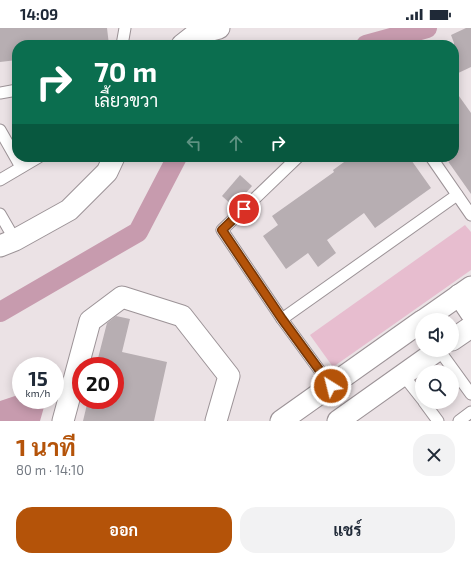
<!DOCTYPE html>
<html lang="th">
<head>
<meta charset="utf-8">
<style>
  body { margin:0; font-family:"Exo 2",Sarabun,sans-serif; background:#f2f2f3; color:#1f2937; height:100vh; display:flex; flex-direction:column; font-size:15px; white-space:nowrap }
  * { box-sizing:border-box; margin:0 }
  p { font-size:13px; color:#747a83 }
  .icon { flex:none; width:22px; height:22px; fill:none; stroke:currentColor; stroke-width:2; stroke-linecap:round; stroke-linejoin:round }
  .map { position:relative; height:393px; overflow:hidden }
  .sheet { display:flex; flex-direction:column; background:#fff; flex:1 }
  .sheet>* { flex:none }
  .top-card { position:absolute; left:12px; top:12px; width:447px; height:122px; border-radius:16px; box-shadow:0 2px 10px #0003; background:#0b6e4f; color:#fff; overflow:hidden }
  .tools { position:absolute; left:415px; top:285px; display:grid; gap:8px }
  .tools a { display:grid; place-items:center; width:44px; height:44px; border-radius:50%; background:#fff; box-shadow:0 2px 10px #0003; font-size:20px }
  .speed { position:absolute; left:12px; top:329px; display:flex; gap:8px; font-size:20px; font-weight:700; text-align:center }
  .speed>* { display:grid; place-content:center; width:52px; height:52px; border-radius:50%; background:#fff; box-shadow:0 2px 10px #0003; line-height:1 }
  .speed small { font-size:10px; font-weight:400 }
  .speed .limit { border:6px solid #d22; background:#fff; color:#111 }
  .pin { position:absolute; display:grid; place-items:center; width:34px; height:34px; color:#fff; margin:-17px; border:2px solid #fff; border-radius:50%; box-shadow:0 1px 4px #0007 }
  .me { position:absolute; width:44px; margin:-22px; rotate:324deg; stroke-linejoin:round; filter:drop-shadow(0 0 3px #0008) }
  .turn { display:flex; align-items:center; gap:14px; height:84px; padding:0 16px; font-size:18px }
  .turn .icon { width:52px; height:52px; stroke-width:2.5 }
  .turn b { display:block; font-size:28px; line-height:34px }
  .lanes { display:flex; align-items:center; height:38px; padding:0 16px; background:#0003; justify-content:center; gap:20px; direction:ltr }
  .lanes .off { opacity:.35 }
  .round { display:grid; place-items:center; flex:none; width:42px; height:42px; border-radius:16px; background:#f2f2f3 }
  .head { display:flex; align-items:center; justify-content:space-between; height:68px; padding:0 16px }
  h1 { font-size:24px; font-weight:700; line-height:30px; color:#b45309 }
  .action { display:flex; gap:8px; margin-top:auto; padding:8px 16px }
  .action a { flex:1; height:46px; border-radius:16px; background:#b45309; color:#fff; font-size:16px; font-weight:700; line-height:46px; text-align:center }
  .action a+a { background:#f2f2f3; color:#1f2937 }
  .status { display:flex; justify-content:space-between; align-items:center; height:28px; padding:0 20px; background:#fff; direction:ltr }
  .status svg { height:11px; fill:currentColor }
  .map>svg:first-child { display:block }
  .green { fill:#e7bdcf }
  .water { fill:#c79bae }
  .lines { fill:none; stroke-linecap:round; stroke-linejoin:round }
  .canal { stroke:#c79bae; stroke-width:20 }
  .building { fill:#b7aeb2 }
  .lane-casing { stroke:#9c9397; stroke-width:13 }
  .street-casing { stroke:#9c9397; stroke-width:23 }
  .lane { stroke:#fff; stroke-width:11 }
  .street { stroke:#fff; stroke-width:21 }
  .route-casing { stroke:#753606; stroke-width:10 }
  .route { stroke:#b45309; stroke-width:7 }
</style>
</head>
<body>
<div class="status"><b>14:09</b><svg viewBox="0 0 49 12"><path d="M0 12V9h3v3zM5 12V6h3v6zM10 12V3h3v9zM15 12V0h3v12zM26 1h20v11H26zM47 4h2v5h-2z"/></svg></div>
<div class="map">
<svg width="471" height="393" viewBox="0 0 471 393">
  <rect width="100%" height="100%" fill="#ebe2e5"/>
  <path class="green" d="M465 197 471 204V242L333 339 310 307Z"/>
  <path class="water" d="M21 366V372H33L44 379 40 393H0V373Z"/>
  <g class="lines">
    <g class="canal">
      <path d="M366 17 427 0"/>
      <path d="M0 284 138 204 177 129"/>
    </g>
  </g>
  <g class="building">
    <path d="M0 0H107L109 17H17V32L0 34Z"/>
    <path d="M466 0H471V39L454 47V15L451 7Z"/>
    <path d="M454 61 471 85V166L445 129H454Z"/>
    <path d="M351 129H409L431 160 375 200 364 185 327 212 336 225 318 239 308 225 286 241 263 208 278 197 272 188 334 144 333 142Z"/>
    <path d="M240 147 252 158 234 179 222 168Z"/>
    <path d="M116 288 130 291 122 324 167 334 154 393H83L88 372H115V338H96L107 295Z"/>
  </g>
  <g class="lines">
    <defs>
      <g id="lane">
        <path d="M122 17 125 0"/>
        <path d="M0 65 17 62"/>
        <path d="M0 102 21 139"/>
        <path d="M298 129 222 202 282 291 331 358"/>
        <path d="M431 129 471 187"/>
        <path d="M0 152 39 129"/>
        <path d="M0 186 15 212"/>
        <path d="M282 291 457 167"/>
        <path d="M439 322 471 366"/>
        <path d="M403 347 422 371"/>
        <path d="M424 374 438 393"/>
        <path d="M459 393 471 384"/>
      </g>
      <g id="street">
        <path d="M182 17 196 6 219 0"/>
        <path d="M0 218 15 212 69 182 107 144 114 129"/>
        <path d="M459 267 471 285"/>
        <path d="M424 292 471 259"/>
        <path d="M452 312 471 299"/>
        <path d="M63 393 90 293 122 269 182 288 229 348 216 393"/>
        <path d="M281 393 422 293"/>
        <path d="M338 393 438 322"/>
      </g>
    </defs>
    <use href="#lane" class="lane-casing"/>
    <use href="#street" class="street-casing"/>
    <use href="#lane" class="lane"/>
    <use href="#street" class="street"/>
  </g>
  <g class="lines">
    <defs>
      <path id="route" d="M244 181 222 202 282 291 331 358"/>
    </defs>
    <use href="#route" class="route-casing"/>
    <use href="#route" class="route"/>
  </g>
</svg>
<div class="tools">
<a><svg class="icon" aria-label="sound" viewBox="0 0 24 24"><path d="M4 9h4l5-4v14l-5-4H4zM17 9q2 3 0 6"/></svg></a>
<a><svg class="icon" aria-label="search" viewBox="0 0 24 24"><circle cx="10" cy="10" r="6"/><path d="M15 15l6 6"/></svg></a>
</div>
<div class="speed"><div>15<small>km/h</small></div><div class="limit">20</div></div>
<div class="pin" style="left:244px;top:181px;background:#d93025"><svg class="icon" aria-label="arrive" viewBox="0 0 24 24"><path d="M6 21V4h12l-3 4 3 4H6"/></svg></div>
<svg class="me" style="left:331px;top:358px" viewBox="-20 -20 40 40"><circle r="17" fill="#b45309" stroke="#fff" stroke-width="3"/><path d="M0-11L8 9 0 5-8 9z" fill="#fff"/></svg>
<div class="top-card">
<div class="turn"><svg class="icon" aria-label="right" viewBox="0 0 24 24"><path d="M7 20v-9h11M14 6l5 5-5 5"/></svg><div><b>70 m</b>เลี้ยวขวา</div></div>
<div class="lanes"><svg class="icon off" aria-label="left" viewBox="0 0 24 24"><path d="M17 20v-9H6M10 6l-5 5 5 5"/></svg><svg class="icon off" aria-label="ahead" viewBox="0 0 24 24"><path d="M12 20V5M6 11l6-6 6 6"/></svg><svg class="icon" aria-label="right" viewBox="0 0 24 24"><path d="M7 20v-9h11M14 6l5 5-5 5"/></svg></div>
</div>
</div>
<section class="sheet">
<div class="head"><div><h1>1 นาที</h1><p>80 m · 14:10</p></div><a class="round"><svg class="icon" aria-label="close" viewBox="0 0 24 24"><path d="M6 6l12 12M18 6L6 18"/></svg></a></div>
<div class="action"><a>ออก</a><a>แชร์</a></div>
</section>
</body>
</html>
